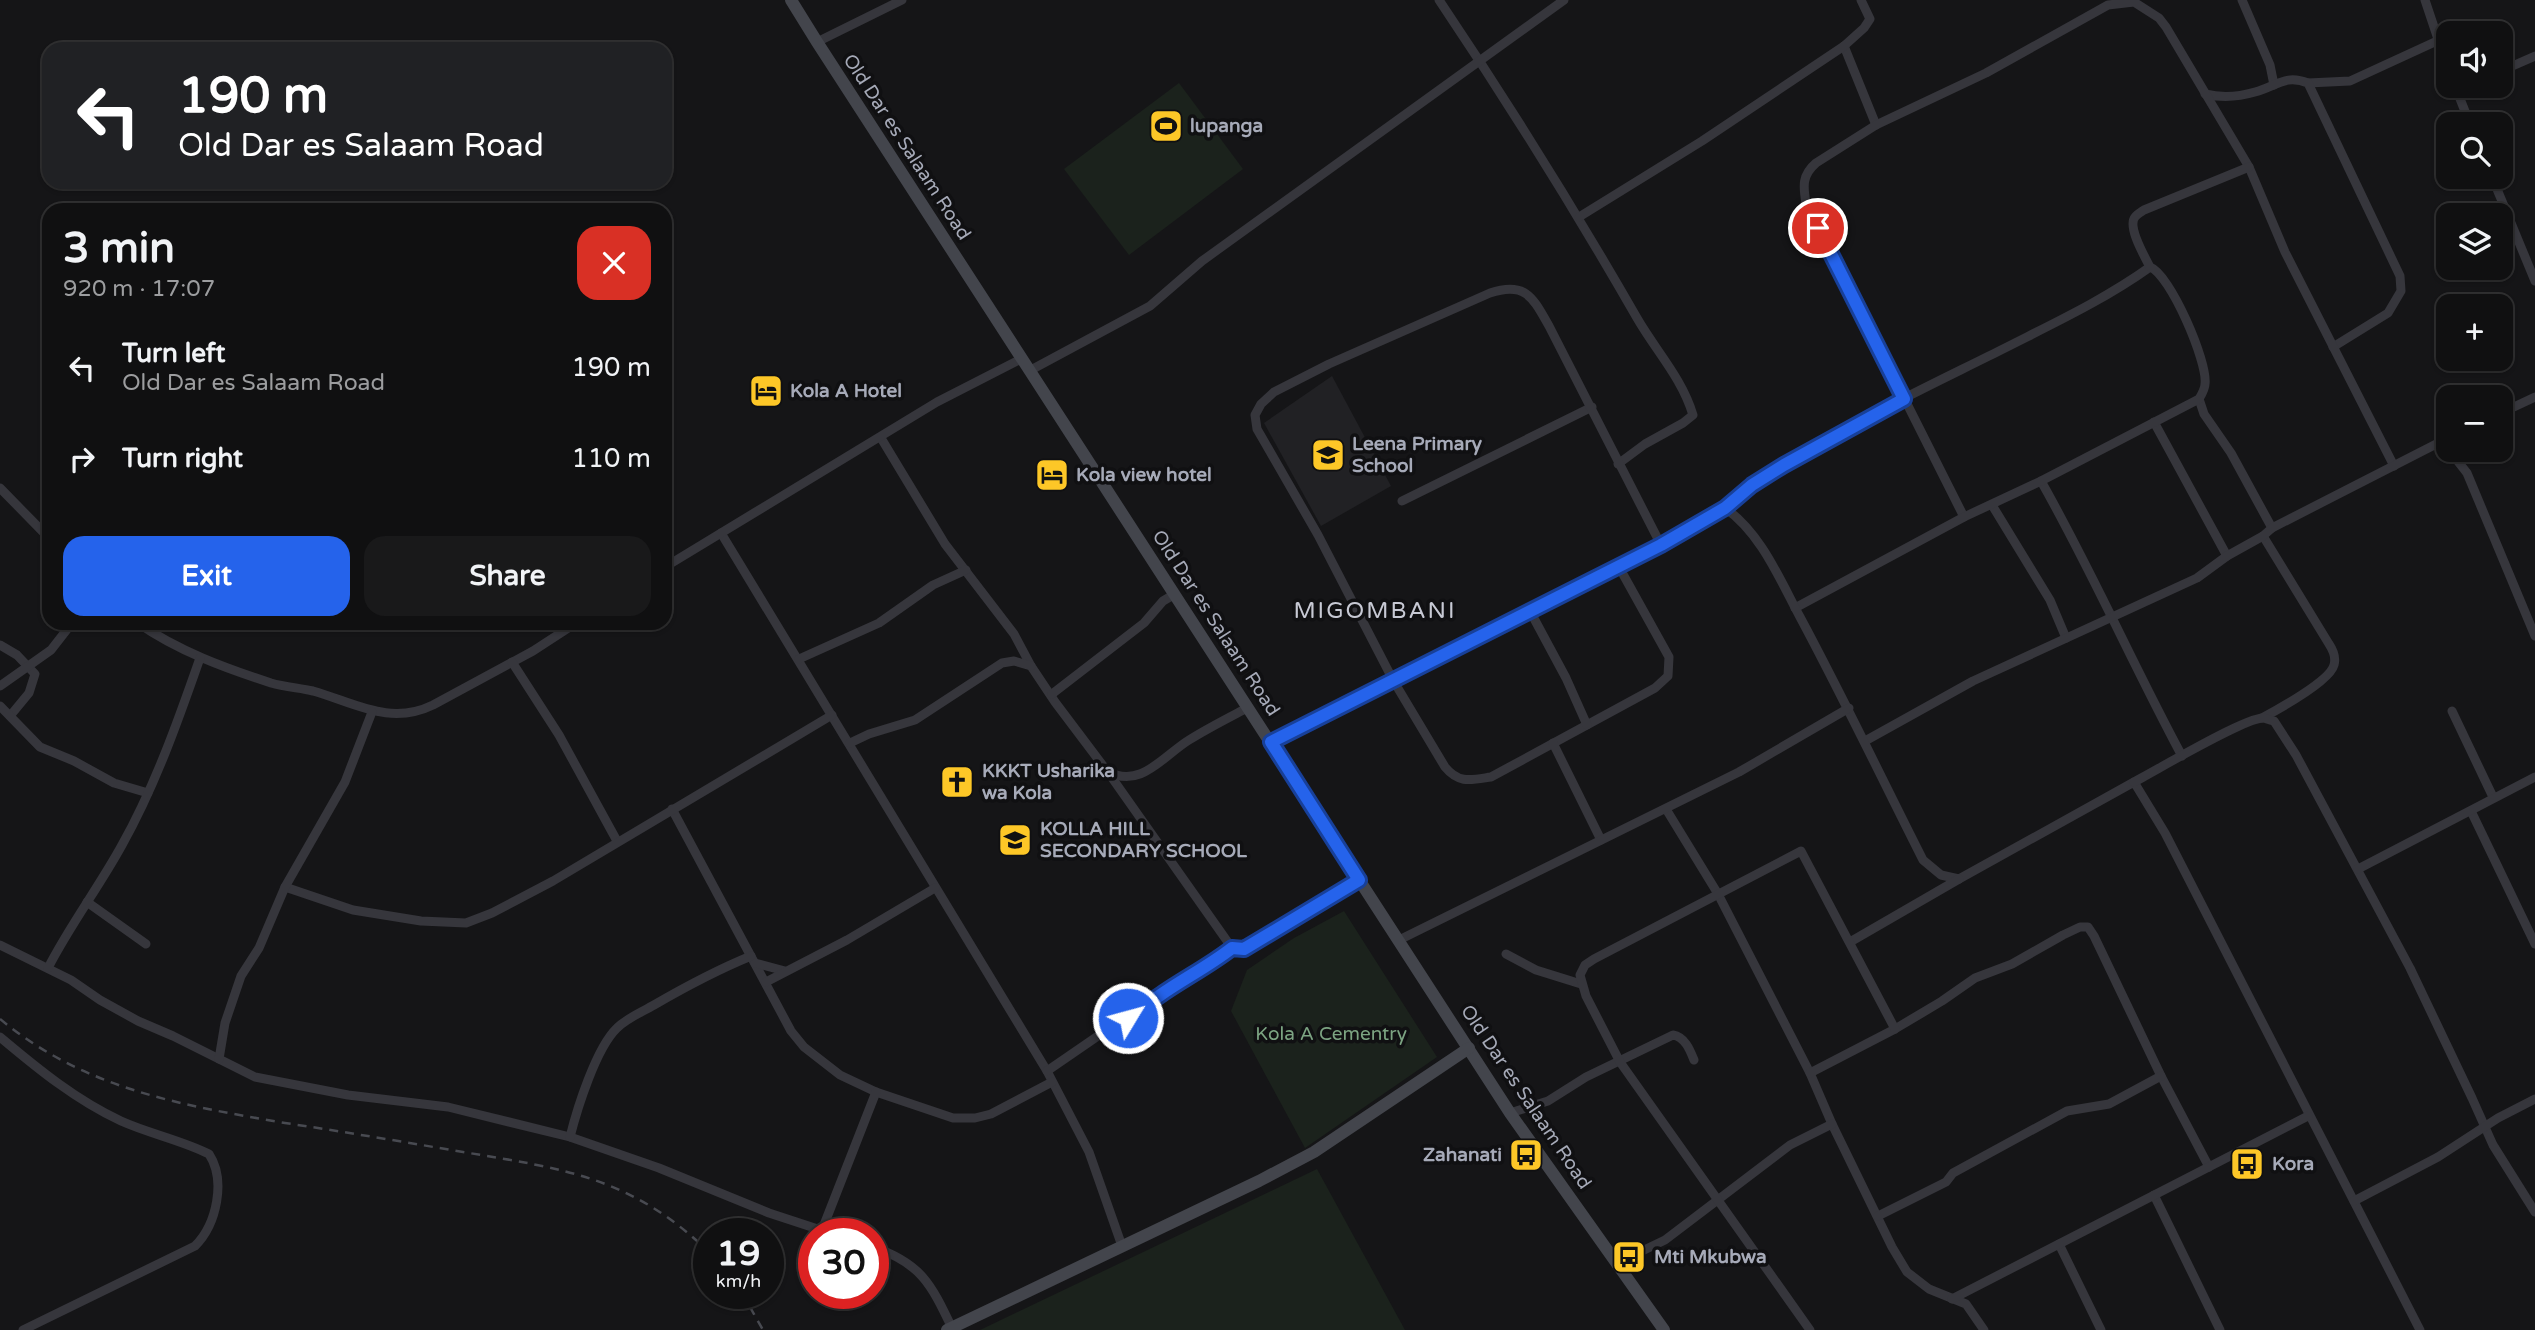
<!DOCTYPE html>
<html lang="en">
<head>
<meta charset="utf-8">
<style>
  body { margin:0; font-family:"Varela Round",sans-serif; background:#19191a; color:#f1f3f6; height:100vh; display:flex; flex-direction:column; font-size:26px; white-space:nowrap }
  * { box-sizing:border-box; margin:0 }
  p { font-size:23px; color:#9c9d9f }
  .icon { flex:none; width:38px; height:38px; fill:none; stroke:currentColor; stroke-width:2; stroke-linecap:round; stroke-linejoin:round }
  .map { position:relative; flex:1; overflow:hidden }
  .panel { position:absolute; left:42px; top:203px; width:630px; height:427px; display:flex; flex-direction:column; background:#101011; border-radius:21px; box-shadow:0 2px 5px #0004,0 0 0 2px #303031 }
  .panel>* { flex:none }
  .top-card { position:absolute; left:42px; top:42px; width:630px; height:147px; border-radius:21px; box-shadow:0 2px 5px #0004,0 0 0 2px #303031; background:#202124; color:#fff; overflow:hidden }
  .tools { position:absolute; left:2436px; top:21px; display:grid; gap:14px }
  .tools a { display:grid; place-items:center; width:77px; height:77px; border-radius:14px; background:#101011; box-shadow:0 2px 5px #0004,0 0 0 2px #303031; font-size:35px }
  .speed { position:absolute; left:693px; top:1218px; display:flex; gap:14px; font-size:35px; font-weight:700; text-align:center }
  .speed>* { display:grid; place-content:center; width:91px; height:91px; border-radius:50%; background:#101011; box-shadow:0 2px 5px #0004,0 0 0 2px #303031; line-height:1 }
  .speed small { font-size:18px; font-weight:400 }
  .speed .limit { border:10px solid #d22; background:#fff; color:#111 }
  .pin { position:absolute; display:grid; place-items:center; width:60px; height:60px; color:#fff; margin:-30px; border:4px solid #fff; border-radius:50%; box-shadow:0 2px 7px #0007 }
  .me { position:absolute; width:77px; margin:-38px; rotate:53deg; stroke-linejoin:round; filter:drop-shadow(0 0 5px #0008) }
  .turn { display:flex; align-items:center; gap:24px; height:147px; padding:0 21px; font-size:32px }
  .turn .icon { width:91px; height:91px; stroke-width:2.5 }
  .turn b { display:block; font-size:49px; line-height:60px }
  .round { display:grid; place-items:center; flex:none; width:74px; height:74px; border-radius:21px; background:#19191a }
  .overview { display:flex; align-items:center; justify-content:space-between; height:119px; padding:0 21px }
  h1 { font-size:42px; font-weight:800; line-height:52px }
  .cta { display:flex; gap:14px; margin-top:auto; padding:14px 21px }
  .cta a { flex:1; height:80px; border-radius:21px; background:#2563eb; color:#fff; font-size:28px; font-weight:800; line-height:80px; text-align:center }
  .cta a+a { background:#19191a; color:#f1f3f6 }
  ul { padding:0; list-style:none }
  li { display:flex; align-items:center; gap:21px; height:91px; padding:0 21px }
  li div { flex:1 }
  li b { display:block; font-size:26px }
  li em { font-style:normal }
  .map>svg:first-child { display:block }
  .built { fill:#212124 }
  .green { fill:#1b221c }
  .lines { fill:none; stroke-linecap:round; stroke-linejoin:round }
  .street { stroke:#36363c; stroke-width:9 }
  .secondary { stroke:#43454c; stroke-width:12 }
  .rail { stroke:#484a51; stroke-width:2.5; stroke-dasharray:9 7; stroke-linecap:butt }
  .route-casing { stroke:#184099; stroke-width:18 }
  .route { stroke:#2563eb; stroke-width:12 }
  .labels { text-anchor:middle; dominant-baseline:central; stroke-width:7; stroke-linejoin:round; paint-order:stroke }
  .poi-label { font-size:19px; font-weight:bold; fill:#a6aab8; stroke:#101012; text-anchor:start }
  .street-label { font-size:19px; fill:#a6aab8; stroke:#101012 }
  .park-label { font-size:19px; fill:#7ca482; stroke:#101012 }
  .quarter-label { font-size:23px; letter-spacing:2px; fill:#c7c9d4; stroke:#101012 }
</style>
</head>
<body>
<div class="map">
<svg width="2535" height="1330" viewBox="0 0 2535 1330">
  <rect width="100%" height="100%" fill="#151517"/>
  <path class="built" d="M1332 376 1391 486 1321 526 1264 423Z"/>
  <g class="green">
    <path d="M1179 83 1243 169 1129 255 1064 169Z"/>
    <path d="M1344 911 1437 1057 1305 1148 1231 1011 1247 970 1294 938Z"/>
    <path d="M1317 1169 1405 1330H980Z"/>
  </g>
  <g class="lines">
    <g class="street">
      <path d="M1439 0C1509 104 1575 210 1637 318 1656 351 1682 378 1693 415L1683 423 1645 444 1618 464"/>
      <path d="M2242 0 2270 65 2274 85"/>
      <path d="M2425 0 2448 69"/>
      <path d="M817 42 902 0"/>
      <path d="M1844 46 1876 125"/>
      <path d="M2501 71 2535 56"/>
      <path d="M2308 83 2350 81 2437 41"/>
      <path d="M2455 86 2470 124"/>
      <path d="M2458 93 2472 86"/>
      <path d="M2205 94C2222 98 2238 97 2255 92 2277 86 2285 74 2308 83L2400 276 2401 291 2388 313 2333 347"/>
      <path d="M2492 177 2535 281"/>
      <path d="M1579 217 1702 141 1844 46 1864 28 1870 19 1861 0"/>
      <path d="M1029 371 1150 306 1202 261 1564 0"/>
      <path d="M2199 399 2204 414 2231 453 2272 528"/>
      <path d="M2501 413 2535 397"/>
      <path d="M2154 422 2227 556"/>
      <path d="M881 438 945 544 1014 634 1031 666 1055 702 1107 771C1140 790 1163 756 1189 740 1208 728 1228 718 1247 708"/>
      <path d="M2449 450 2467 473 2535 636"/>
      <path d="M2041 481C2092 571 2133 665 2182 756"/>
      <path d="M0 488 49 538"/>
      <path d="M1402 501 1592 407"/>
      <path d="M1992 505 2050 600 2066 638"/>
      <path d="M1725 508C1805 443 1909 396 2001 350 2052 324 2104 300 2150 267"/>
      <path d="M1964 517 1806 203C1803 186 1802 175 1816 163L1876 125 1986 73 2108 5 2134 2 2159 18 2166 27 2249 167 2285 252 2394 466"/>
      <path d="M721 533 1047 1071 1089 1152 1122 1246"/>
      <path d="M665 567 937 402 1021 359"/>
      <path d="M1619 567 1669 657 1668 676 1655 688 1491 777C1471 780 1459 784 1445 767L1393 680 1318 535 1257 429 1255 415 1261 404 1274 392 1329 364 1490 293C1526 281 1533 298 1549 326L1661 545"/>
      <path d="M1795 608 1964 517 2041 481 2199 399C2202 394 2205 389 2205 384 2208 362 2170 274 2150 267 2145 257 2127 227 2135 217 2137 214 2141 212 2144 210L2249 167"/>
      <path d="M1530 611 1566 678 1587 725"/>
      <path d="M138 623C178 651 225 668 271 683 285 687 300 688 313 691 355 703 390 726 433 705L533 651 576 623"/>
      <path d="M0 645 17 655 35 674 29 693 10 716"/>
      <path d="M799 659 879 623 933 585 966 570"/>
      <path d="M512 662 559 735 617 841"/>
      <path d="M0 686 51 650 72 623"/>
      <path d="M1052 694 1144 623 1163 601 1175 594"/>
      <path d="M0 706 40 747 74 761 114 783 148 793"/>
      <path d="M2452 711 2493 797"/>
      <path d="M2262 718C2277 710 2330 681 2334 665 2336 658 2333 650 2329 644L2263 536"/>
      <path d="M1865 741 1973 681 2197 578 2227 556 2263 536 2272 528 2448 438"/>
      <path d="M1271 742 1619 567 1725 508C1761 533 1780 580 1800 617 1843 697 1882 779 1923 860L1941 875 1959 879 2134 782 2165 833 2420 1330"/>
      <path d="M850 743 869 734 915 720 1002 663 1014 661 1031 666"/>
      <path d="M1553 743 1601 840"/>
      <path d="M1110 775 1232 948"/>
      <path d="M2134 782C2157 770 2244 718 2263 718 2265 718 2272 721 2274 721L2296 755 2410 968 2472 1098 2493 1145 2535 1212"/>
      <path d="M672 809 791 1031 804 1047 840 1075 876 1092 953 1118H975L991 1114 1052 1082"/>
      <path d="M1666 809 1718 894 1810 1073 1832 1124 1892 1247 1907 1272 1929 1289 1966 1304 1984 1330"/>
      <path d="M2471 811 2535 944"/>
      <path d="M2358 869 2535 777"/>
      <path d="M285 887 353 910 421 921 466 923 492 913 553 881 832 715"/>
      <path d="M87 902 146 944"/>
      <path d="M1399 940 1739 772 1849 708"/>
      <path d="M1850 942 1959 879"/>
      <path d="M0 945 71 980 100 1000 138 1021 173 1036 255 1077 348 1095 448 1107 570 1137 659 1168 769 1213 833 1234"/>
      <path d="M1506 954 1536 970 1581 984"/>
      <path d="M755 963 785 971"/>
      <path d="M48 968C70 925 99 887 122 845 155 786 178 721 200 658"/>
      <path d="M766 982 847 940 935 888"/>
      <path d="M0 1037C38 1069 76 1100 121 1121 150 1134 181 1140 209 1154 226 1180 217 1224 195 1246L23 1330"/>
      <path d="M219 1059 225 1023 241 976 259 948 285 887 345 782 372 712"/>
      <path d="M1047 1071 1111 1027 1145 1010 1156 998 1214 962 1232 948 1244 949 1359 879"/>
      <path d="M1810 1073 1895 1029 1942 1001 1975 978 2012 964 2063 935 2080 927H2088L2094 936 2161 1076 2209 1167"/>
      <path d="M1510 1113 1548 1101 1586 1077 1673 1035C1685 1037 1690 1050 1694 1060"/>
      <path d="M570 1137C577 1109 596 1048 617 1028 627 1018 642 1012 654 1005 685 987 717 970 751 956"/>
      <path d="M2154 1195 2220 1330"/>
      <path d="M2354 1201 2438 1157 2498 1118 2535 1099"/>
      <path d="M1878 1216 1946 1182 1953 1173 2067 1111 2109 1104 2161 1076"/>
      <path d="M822 1230 876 1092"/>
      <path d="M2059 1244 2101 1330"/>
      <path d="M873 1247C921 1263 931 1284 952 1328"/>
      <path d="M1617 1263 1665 1240 1790 1145 1832 1124"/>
      <path d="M1952 1299 2308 1116"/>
      <path d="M1810 1330 1620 1062 1586 996 1580 975 1585 965 1594 959 1801 851 1895 1029"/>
    </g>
    <g class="secondary">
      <path d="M791 0 817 42 1510 1113 1664 1330"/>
      <path d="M947 1330 1259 1181 1314 1152 1469 1048"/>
    </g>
    <g class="rail">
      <path d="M0 1019C85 1089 180 1105 285 1123 345 1132 404 1142 463 1152 565 1169 631 1177 709 1252"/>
      <path d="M742 1293 763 1330"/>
    </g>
  </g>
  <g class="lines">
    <defs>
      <path id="route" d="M1128 1018C1141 1011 1147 1003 1159 996 1183 979 1209 966 1232 948L1244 949 1359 880 1271 742 1661 545 1725 508 1752 485 1784 465 1904 399 1818 228"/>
    </defs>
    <use href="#route" class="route-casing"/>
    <use href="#route" class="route"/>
  </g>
  <defs>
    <symbol id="stadium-square" viewBox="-11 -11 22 22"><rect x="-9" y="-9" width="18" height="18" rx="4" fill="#fdc727" stroke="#101012"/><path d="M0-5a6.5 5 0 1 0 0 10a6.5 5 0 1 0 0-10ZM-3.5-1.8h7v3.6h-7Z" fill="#111"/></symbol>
    <symbol id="hotel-square" viewBox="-11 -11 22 22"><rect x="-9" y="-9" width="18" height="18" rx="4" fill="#fdc727" stroke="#101012"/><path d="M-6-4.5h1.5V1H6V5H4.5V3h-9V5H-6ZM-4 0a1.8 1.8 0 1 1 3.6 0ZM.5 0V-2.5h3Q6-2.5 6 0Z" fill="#111"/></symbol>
    <symbol id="school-square" viewBox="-11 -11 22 22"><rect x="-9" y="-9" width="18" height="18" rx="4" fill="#fdc727" stroke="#101012"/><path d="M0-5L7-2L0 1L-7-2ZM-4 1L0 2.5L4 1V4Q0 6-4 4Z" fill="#111"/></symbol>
    <symbol id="church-square" viewBox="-11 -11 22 22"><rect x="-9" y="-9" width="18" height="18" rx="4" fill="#fdc727" stroke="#101012"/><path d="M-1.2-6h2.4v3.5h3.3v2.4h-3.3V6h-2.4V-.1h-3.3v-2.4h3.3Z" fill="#111"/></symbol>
    <symbol id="bus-square" viewBox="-11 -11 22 22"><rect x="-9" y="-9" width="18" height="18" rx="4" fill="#fdc727" stroke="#101012"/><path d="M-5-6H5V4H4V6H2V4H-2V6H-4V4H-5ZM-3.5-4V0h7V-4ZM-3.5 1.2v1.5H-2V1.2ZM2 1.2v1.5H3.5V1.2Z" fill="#111"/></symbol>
  </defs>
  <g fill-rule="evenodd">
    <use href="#stadium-square" x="1147" y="107" width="38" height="38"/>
    <use href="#hotel-square" x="747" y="372" width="38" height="38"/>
    <use href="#school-square" x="1309" y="436" width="38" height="38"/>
    <use href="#hotel-square" x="1033" y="456" width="38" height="38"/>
    <use href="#church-square" x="938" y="763" width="38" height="38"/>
    <use href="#school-square" x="996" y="821" width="38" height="38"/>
    <use href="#bus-square" x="1507" y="1136" width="38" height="38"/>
    <use href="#bus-square" x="2228" y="1145" width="38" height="38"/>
    <use href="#bus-square" x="1610" y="1238" width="38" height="38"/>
  </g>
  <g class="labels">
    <g class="poi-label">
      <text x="1190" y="126">lupanga</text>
      <text x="790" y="391">Kola A Hotel</text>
      <text x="1352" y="444">Leena Primary<tspan x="1352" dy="22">School</tspan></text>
      <text x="1076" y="475">Kola view hotel</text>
      <text x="982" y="771">KKKT Usharika<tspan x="982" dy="22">wa Kola</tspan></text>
      <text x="1040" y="829">KOLLA HILL<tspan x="1040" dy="22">SECONDARY SCHOOL</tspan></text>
      <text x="1502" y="1155" text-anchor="end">Zahanati</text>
      <text x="2272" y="1164">Kora</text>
      <text x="1654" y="1257">Mti Mkubwa</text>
    </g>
    <g class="street-label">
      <text transform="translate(907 147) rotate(57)">Old Dar es Salaam Road</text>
      <text transform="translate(1216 623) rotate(57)">Old Dar es Salaam Road</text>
      <text transform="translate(1526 1097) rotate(56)">Old Dar es Salaam Road</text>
    </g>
    <g class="park-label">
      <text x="1331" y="1034">Kola A Cementry</text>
    </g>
    <g class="quarter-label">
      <text x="1375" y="611">MIGOMBANI</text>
    </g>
  </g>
</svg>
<div class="tools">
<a><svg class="icon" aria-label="sound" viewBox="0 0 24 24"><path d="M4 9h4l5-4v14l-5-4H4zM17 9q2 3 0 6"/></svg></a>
<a><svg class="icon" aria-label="search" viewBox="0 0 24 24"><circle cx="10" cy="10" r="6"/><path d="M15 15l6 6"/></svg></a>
<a><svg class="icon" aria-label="layers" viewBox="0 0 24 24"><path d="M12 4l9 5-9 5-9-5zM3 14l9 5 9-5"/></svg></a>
<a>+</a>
<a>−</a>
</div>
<div class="speed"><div>19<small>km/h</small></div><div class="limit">30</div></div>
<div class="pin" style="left:1818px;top:228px;background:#d93025"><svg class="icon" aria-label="arrive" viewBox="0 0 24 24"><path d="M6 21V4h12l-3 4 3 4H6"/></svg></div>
<svg class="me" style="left:1128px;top:1018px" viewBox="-20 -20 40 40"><circle r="17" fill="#2563eb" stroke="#fff" stroke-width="3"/><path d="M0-11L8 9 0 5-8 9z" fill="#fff"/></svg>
<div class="top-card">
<div class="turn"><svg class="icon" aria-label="left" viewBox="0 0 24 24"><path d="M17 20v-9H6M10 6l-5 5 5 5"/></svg><div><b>190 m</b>Old Dar es Salaam Road</div></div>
</div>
<section class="panel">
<div class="overview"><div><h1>3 min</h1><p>920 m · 17:07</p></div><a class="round" style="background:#d93025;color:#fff"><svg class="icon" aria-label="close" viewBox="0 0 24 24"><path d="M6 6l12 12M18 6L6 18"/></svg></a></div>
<ul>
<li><svg class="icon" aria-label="left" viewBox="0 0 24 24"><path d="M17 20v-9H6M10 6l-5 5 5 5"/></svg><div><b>Turn left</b><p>Old Dar es Salaam Road</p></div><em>190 m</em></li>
<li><svg class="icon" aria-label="right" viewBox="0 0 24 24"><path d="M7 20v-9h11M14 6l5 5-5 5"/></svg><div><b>Turn right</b></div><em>110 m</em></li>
</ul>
<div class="cta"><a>Exit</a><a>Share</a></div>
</section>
</div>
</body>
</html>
